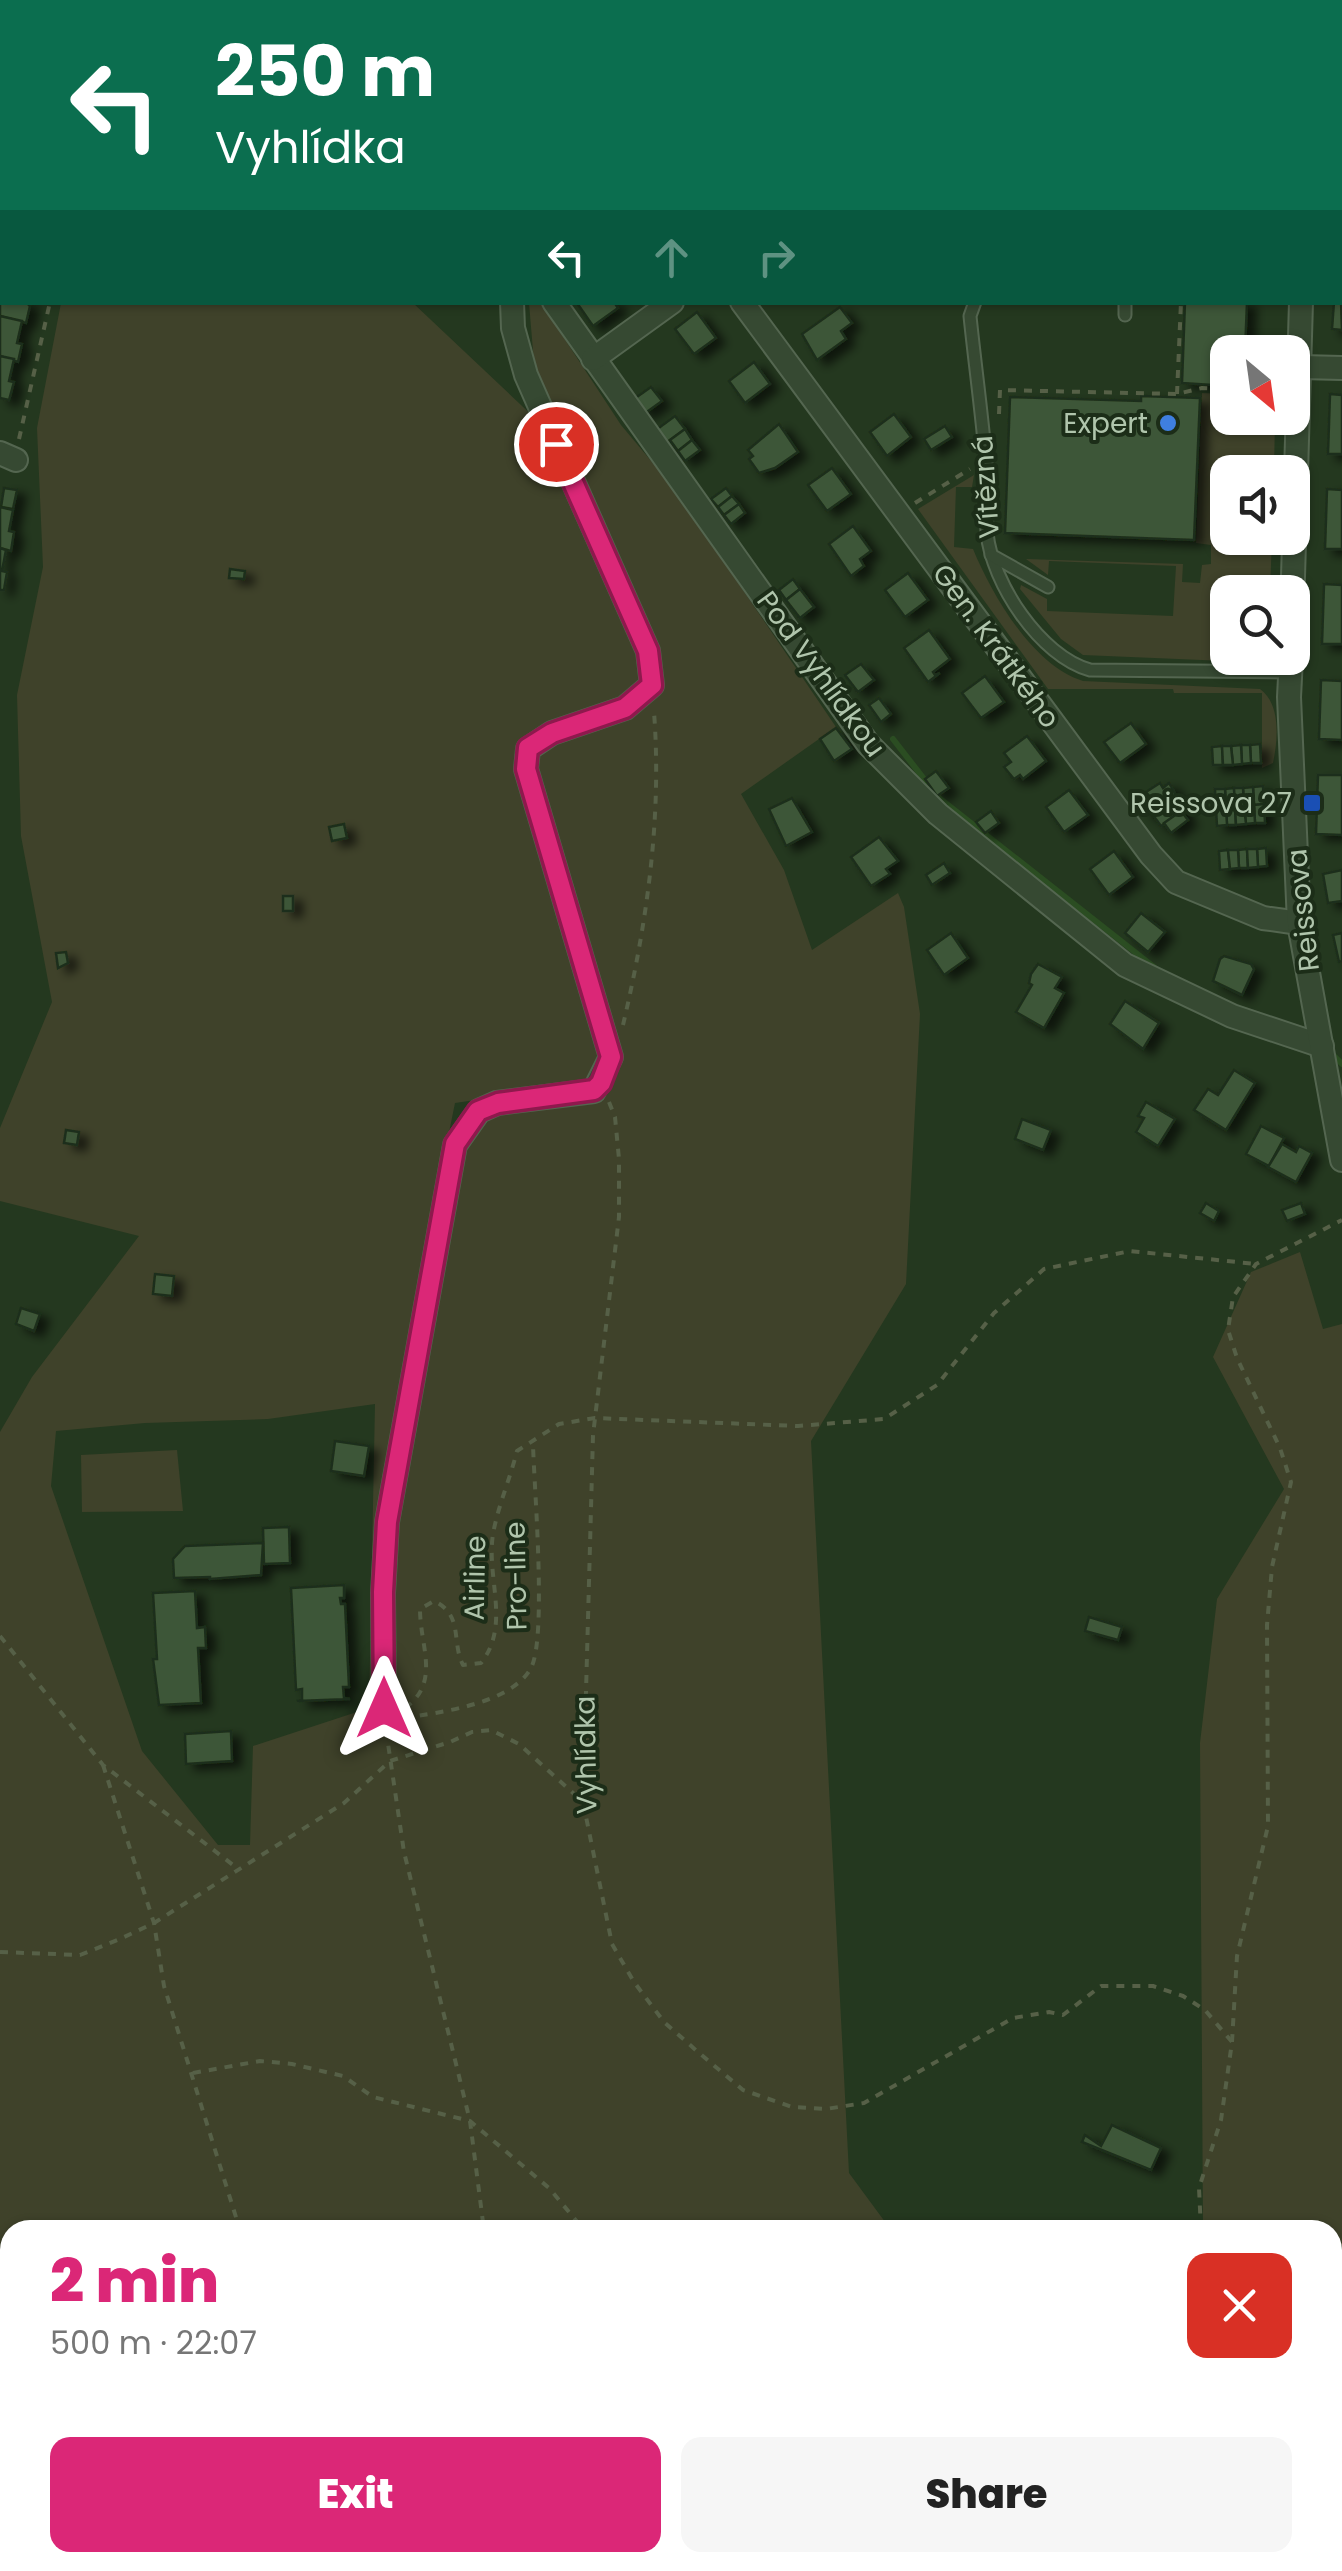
<!DOCTYPE html>
<html lang="en">
<head>
<meta charset="utf-8">
<style>
  body { margin:0; font-family:Poppins,sans-serif; background:#f6f6f6; color:#222; height:100vh; display:flex; flex-direction:column; font-size:38px; white-space:nowrap }
  * { box-sizing:border-box; margin:0 }
  p { font-size:32px; color:#767676 }
  .icon { flex:none; width:55px; height:55px; fill:none; stroke:currentColor; stroke-width:2; stroke-linecap:round; stroke-linejoin:round }
  .map { position:relative; flex:1; overflow:hidden }
  .panel { position:absolute; left:0px; top:2220px; width:1342px; height:352px; display:flex; flex-direction:column; background:#fff; border-radius:30px 30px 0 0; box-shadow:0 2px 8px #0004 }
  .panel>* { flex:none }
  .banner { position:absolute; left:0px; top:0px; width:1342px; height:305px; box-shadow:0 2px 8px #0004; background:#0b6e4f; color:#fff; overflow:hidden }
  .needle { width:65px; rotate:151deg }
  .tools { position:absolute; left:1210px; top:335px; display:grid; gap:20px }
  .tools a { display:grid; place-items:center; width:100px; height:100px; border-radius:20px; background:#fff; box-shadow:0 2px 8px #0004; font-size:50px }
  .pin { position:absolute; display:grid; place-items:center; width:85px; height:85px; color:#fff; margin:-42px; border:5px solid #fff; border-radius:50%; box-shadow:0 2px 10px #0007 }
  .me { position:absolute; width:110px; margin:-55px; rotate:0deg; stroke-linejoin:round; filter:drop-shadow(0 0 8px #0008) }
  .turn { display:flex; align-items:center; gap:35px; height:210px; padding:0 50px; font-size:45px }
  .turn .icon { width:130px; height:130px; stroke-width:2.5 }
  .turn b { display:block; font-size:70px; line-height:85px }
  .lanes { display:flex; align-items:center; height:95px; padding:0 50px; background:#0003; justify-content:center; gap:50px; direction:ltr }
  .lanes .off { opacity:.35 }
  .round { display:grid; place-items:center; flex:none; width:105px; height:105px; border-radius:20px; background:#f6f6f6 }
  .head { display:flex; align-items:center; justify-content:space-between; height:170px; padding:0 50px }
  h1 { font-size:60px; font-weight:800; line-height:75px; color:#db2777 }
  .button { display:flex; gap:20px; margin-top:auto; padding:20px 50px }
  .button a { flex:1; height:115px; border-radius:20px; background:#db2777; color:#fff; font-size:40px; font-weight:800; line-height:115px; text-align:center }
  .button a+a { background:#f6f6f6; color:#222 }
  .map>svg:first-child { display:block }
  .green { fill:#3f422a; fill-rule:evenodd }
  .lines { fill:none; stroke-linecap:round; stroke-linejoin:round }
  .stream { stroke:#2b4d22; stroke-width:6 }
  .building { fill:#3e5637; stroke:#1e2f1a; stroke-width:2.5; filter:url(#shadow) }
  .service-casing { stroke:#546650; stroke-width:15 }
  .minor-casing { stroke:#546650; stroke-width:26 }
  .path { stroke:#566047; stroke-width:4; stroke-dasharray:8 8; stroke-linecap:butt }
  .service { stroke:#364932; stroke-width:11 }
  .minor { stroke:#364932; stroke-width:22 }
  .route-casing { stroke:#8e194d; stroke-width:25 }
  .route { stroke:#db2777; stroke-width:18 }
  .shop-dot { fill:#3f7fe0; stroke:#1c2d18; stroke-width:4 }
  .transit-dot { fill:#1a4fb4; stroke:#1c2d18; stroke-width:4 }
  .labels { text-anchor:middle; dominant-baseline:central; stroke-width:8; stroke-linejoin:round; paint-order:stroke }
  .poi-label { font-size:28px; fill:#b0c5ac; stroke:#1c2d18; text-anchor:end }
  .street-label { font-size:28px; fill:#b0c5ac; stroke:#1c2d18 }
</style>
</head>
<body>
<div class="map">
<svg width="1342" height="2571" viewBox="0 0 1342 2571">
  <defs>
    <filter id="shadow"><feDropShadow dx="9" dy="5.5" stdDeviation="5" flood-color="#0009"/></filter>
  </defs>
  <rect width="100%" height="100%" fill="#24381f"/>
  <g class="green">
    <path d="M18 0H209L210 2H19Z"/>
    <path d="M61 303H413L539 422 529 303H541L621 425 673 487 836 727 741 794 784 870 812 950 898 893 904 907 920 1014 906 1284 811 1441 849 2173 891 2230H10V2562H1332V2230H1203L1200 1743 1217 1599 1284 1489 1213 1357 1251 1272 1300 1252 1323 1329 1342 1324V2571H0V1432L32 1377 139 1236 0 1201V1128L52 1002 21 836 17 695 43 567 37 428ZM558 1088 468 1126 413 1309 455 1103ZM375 1404 369 1708 253 1746 250 1845H218L142 1751 51 1486 56 1431 145 1423 268 1419Z"/>
    <path d="M1202 393 1227 394 1228 418H1275L1274 472H1228V538H1272L1270 592H1228V658H1258L1249 662 1083 655 1061 639 1020 589 1021 585 1047 599V611L1173 616 1176 566 1049 561 1048 575 1026 559 1183 564 1182 582 1200 583 1202 565 1211 564V545L1196 543Z"/>
    <path d="M974 475 972 487H956L954 547 973 549C992 595 1033 666 1083 681L1260 689C1281 704 1278 740 1273 763L1262 768V693H1174L1173 689H1048L918 509Z"/>
    <path d="M177 1450 183 1511 82 1512 81 1455Z"/>
  </g>
  <g class="lines">
    <g class="stream">
      <path d="M893 739 938 797 1154 967"/>
      <path d="M1331 1053 1342 1064"/>
    </g>
  </g>
  <g class="building">
    <path d="M436 0H512L513 2H437Z"/>
    <path d="M830 0H928L930 2H832Z"/>
    <rect x="0" y="236" width="2" height="40"/>
    <path d="M1340 273 1342 330 1332 329 1334 302H1340Z"/>
    <path d="M0 276 2 302H26L30 306 26 323 0 316Z"/>
    <path d="M614 302 618 308 593 326 577 303Z"/>
    <path d="M1185 302H1247L1245 352H1228V386L1182 383Z"/>
    <path d="M840 307 852 323 841 331 846 339 817 360 802 334Z"/>
    <path d="M697 312 716 338 694 354 675 329Z"/>
    <path d="M0 316 22 321 17 343 22 344 18 362 0 356Z"/>
    <path d="M0 356 14 359 9 381 14 382 9 400 0 398Z"/>
    <path d="M754 362 770 384 745 403 729 381Z"/>
    <path d="M651 387 662 401 644 414 634 399Z"/>
    <path d="M1330 394 1342 395V454H1328Z"/>
    <path d="M1141 396 1200 398 1194 540 1005 533 1010 397 1141 401Z"/>
    <path d="M894 414 911 437 887 456 870 432Z"/>
    <path d="M675 416 685 429 666 443 656 430Z"/>
    <path d="M779 424 798 452 775 468 759 473 749 459 753 456 748 450Z"/>
    <path d="M945 426 952 437 931 450 924 439Z"/>
    <path d="M685 429 692 440 678 451 670 440Z"/>
    <path d="M692 440 700 450 685 461 678 451Z"/>
    <path d="M832 468 851 494 827 511 808 485Z"/>
    <path d="M4 488 17 490 13 509 1 507Z"/>
    <path d="M726 488 732 496 718 507 711 499Z"/>
    <path d="M1327 489 1342 490V549H1325Z"/>
    <path d="M732 496 739 504 724 515 718 507Z"/>
    <path d="M739 504 745 513 731 524 724 515Z"/>
    <path d="M0 507 13 510 9 531 14 532 11 551 0 548Z"/>
    <path d="M853 526 871 551 860 559 864 566 851 576 829 544Z"/>
    <path d="M0 548 6 550 2 571 7 572 4 590H0Z"/>
    <path d="M230 569 245 571 244 579 229 578Z"/>
    <path d="M908 573 928 600 905 617 885 590Z"/>
    <path d="M793 579 800 589 786 600 779 590Z"/>
    <path d="M1324 584 1342 585V644H1322Z"/>
    <path d="M800 589 814 607 800 618 786 600Z"/>
    <path d="M929 630 950 659 933 672 935 675 940 673 928 682 904 648Z"/>
    <path d="M861 664 874 680 858 692 845 675Z"/>
    <path d="M985 676 1004 702 981 718 962 693Z"/>
    <path d="M1321 680 1342 681V740L1319 739Z"/>
    <path d="M879 698 891 714 881 722 869 705Z"/>
    <path d="M1131 723 1146 744 1120 763 1104 742Z"/>
    <path d="M836 728 852 749 834 761 820 739Z"/>
    <path d="M1027 736 1046 761 1023 779 1020 775 1014 779 1004 767 1011 762 1004 753Z"/>
    <path d="M1260 744 1261 763H1251L1250 745Z"/>
    <path d="M1241 745H1250L1251 763 1242 764Z"/>
    <path d="M1241 745 1242 764 1233 765 1231 746Z"/>
    <path d="M1222 746 1223 765H1213L1212 747Z"/>
    <path d="M1222 746H1231L1233 765H1223Z"/>
    <path d="M936 771 949 788 937 796 925 779Z"/>
    <path d="M1318 775H1342V835L1316 834Z"/>
    <path d="M1160 783 1163 788 1169 783 1184 809 1161 826 1153 815 1146 813 1142 802 1150 797 1146 792Z"/>
    <path d="M1263 786 1264 804 1254 805 1253 787Z"/>
    <path d="M1253 787 1254 805 1244 806 1243 788Z"/>
    <path d="M1234 788 1235 806 1226 807 1225 789Z"/>
    <path d="M1234 788H1243L1244 806H1235Z"/>
    <path d="M1215 789H1225L1226 807 1216 808Z"/>
    <path d="M1069 790 1088 815 1064 832 1046 807Z"/>
    <path d="M792 798 812 832 786 846 769 809Z"/>
    <path d="M1264 804 1265 823H1255L1254 805Z"/>
    <path d="M1254 805 1255 823 1246 824 1244 806Z"/>
    <path d="M1235 806 1236 825H1227L1226 807Z"/>
    <path d="M1235 806H1244L1246 824 1236 825Z"/>
    <path d="M1226 807 1227 825 1217 826 1216 808Z"/>
    <path d="M991 811 999 823 985 833 976 822Z"/>
    <path d="M1181 811 1188 820 1171 833 1164 823Z"/>
    <path d="M344 824 347 838 332 841 329 827Z"/>
    <path d="M879 837 898 861 886 869 890 874 871 886 851 857Z"/>
    <path d="M1266 848 1267 866 1258 867 1257 849Z"/>
    <path d="M1247 849 1248 868H1239L1238 850Z"/>
    <path d="M1247 849H1257L1258 867 1248 868Z"/>
    <path d="M1228 850 1230 869 1220 870 1219 851Z"/>
    <path d="M1228 850H1238L1239 868 1230 869Z"/>
    <path d="M1114 851 1133 877 1109 895 1090 869Z"/>
    <path d="M944 863 950 873 932 885 926 875Z"/>
    <path d="M1342 870V901L1328 903 1323 874Z"/>
    <rect x="283" y="896" width="10" height="15"/>
    <path d="M1141 913 1165 932 1148 952 1125 933Z"/>
    <path d="M951 933 968 958 944 975 927 950Z"/>
    <path d="M1342 933V961L1339 962 1333 935Z"/>
    <path d="M66 952 68 963 58 968 56 953Z"/>
    <path d="M1224 956 1251 964 1254 969 1242 995 1213 981 1220 959Z"/>
    <path d="M1038 964 1062 977 1055 988 1064 993 1044 1028 1016 1012 1032 985 1029 983 1031 974Z"/>
    <path d="M1125 1001 1159 1023 1143 1049 1110 1024Z"/>
    <path d="M1234 1070 1255 1083 1226 1130 1194 1110 1208 1089 1218 1095Z"/>
    <path d="M1146 1102 1175 1119 1158 1146 1136 1132 1144 1118 1138 1116Z"/>
    <path d="M1022 1119 1051 1130 1043 1150 1015 1139Z"/>
    <path d="M1261 1126 1284 1138 1269 1166 1246 1154Z"/>
    <path d="M66 1130 79 1132 77 1145 64 1143Z"/>
    <path d="M1282 1144 1296 1152 1299 1146 1312 1153 1296 1182 1268 1167Z"/>
    <path d="M1206 1203 1219 1211 1214 1221 1200 1213Z"/>
    <path d="M1301 1203 1305 1214 1287 1221 1282 1210Z"/>
    <path d="M155 1274 174 1276 172 1296 153 1294Z"/>
    <path d="M21 1308 40 1314 34 1331 16 1324Z"/>
    <path d="M335 1441 369 1446 364 1476 331 1471Z"/>
    <path d="M289 1527 290 1563 264 1564 263 1528Z"/>
    <path d="M263 1543 261 1575 210 1579V1577L174 1578 173 1559 185 1546Z"/>
    <path d="M344 1585V1598H340L341 1604H345L349 1687H343L344 1698 350 1699 297 1701 302 1700V1689L296 1690 291 1588Z"/>
    <path d="M195 1591 197 1628 205 1627 206 1648H198L201 1703 159 1705 153 1659H157L153 1593Z"/>
    <path d="M1089 1617 1122 1627 1118 1640 1085 1631Z"/>
    <path d="M231 1731 232 1761 186 1764 185 1734Z"/>
    <path d="M1112 2125 1161 2148 1151 2170 1082 2142 1085 2135 1101 2146Z"/>
  </g>
  <g class="lines">
    <defs>
      <g id="service">
        <path d="M984 0 986 2"/>
        <path d="M1117 2V0"/>
        <path d="M975 302 970 316C975 365 982 414 986 463 989 486 986 510 987 533 992 583 1040 656 1090 670L1290 672"/>
        <path d="M1125 302V315"/>
        <path d="M991 555 1048 587"/>
      </g>
      <g id="minor">
        <path d="M616 0 617 2"/>
        <path d="M554 2 555 0"/>
        <path d="M1313 2 1314 0"/>
        <path d="M0 177 2 178"/>
        <path d="M554 302 868 744 938 814 1125 965 1232 1016 1322 1046"/>
        <path d="M742 302 1151 855 1176 882 1263 918 1299 923"/>
        <path d="M593 359 672 302"/>
        <path d="M1301 367 1342 368"/>
        <path d="M0 453 16 460"/>
        <path d="M1292 611 1301 302"/>
        <path d="M1291 658 1289 697 1299 923 1342 1160"/>
        <path d="M384 1709 383 1593 387 1522 455 1145 479 1111 497 1103 594 1091 611 1057 526 769 528 749 552 733 625 708 652 685 648 651 526 375 513 328 512 302"/>
      </g>
    </defs>
    <use href="#service" class="service-casing"/>
    <use href="#minor" class="minor-casing"/>
    <g class="path">
      <path d="M1139 2V0"/>
      <path d="M1177 394 1181 302"/>
      <path d="M999 414 1000 390 1177 394 1202 388 1228 389"/>
      <path d="M19 439 50 302"/>
      <path d="M915 503 970 469"/>
      <path d="M623 1025C647 923 662 817 654 712"/>
      <path d="M609 1102 615 1117 619 1159V1217L593 1435 583 1802 612 1944 634 1982 664 2022 698 2052 743 2090 792 2107 826 2109 864 2103 1013 2018 1049 2012 1063 2015 1101 1986H1153L1183 1996 1205 2010 1232 2042 1221 2120 1199 2188 1201 2230"/>
      <path d="M0 1636 103 1765 237 1868"/>
      <path d="M405 1708C441 1682 420 1647 420 1609L434 1601C464 1615 451 1642 463 1665L481 1663C511 1625 486 1578 493 1534 498 1506 510 1479 517 1451L559 1424 595 1418 798 1426 884 1419 937 1385 994 1313 1044 1269 1130 1251 1256 1264"/>
      <path d="M404 1718C441 1712 511 1704 531 1668 547 1638 534 1486 533 1444"/>
      <path d="M386 1730 404 1852 470 2121 484 2230"/>
      <path d="M103 1765 154 1923 164 1986 240 2230"/>
      <path d="M0 1952 80 1955 120 1939 154 1923 344 1803 390 1761 450 1742 472 1732 491 1730 519 1744 583 1802"/>
      <path d="M1232 2042 1237 1956 1268 1826 1267 1625 1272 1567 1291 1482 1280 1448 1237 1358 1228 1330 1233 1297 1256 1264 1342 1220"/>
      <path d="M193 2073 260 2061 292 2064 343 2076 373 2097 470 2121 549 2188 584 2230"/>
      <path d="M351 2562 355 2571"/>
      <path d="M622 2562 625 2571"/>
      <path d="M1084 2562 1088 2571"/>
      <path d="M1249 2562 1251 2571"/>
      <path d="M1184 2571 1185 2562"/>
    </g>
    <use href="#service" class="service"/>
    <use href="#minor" class="minor"/>
  </g>
  <g class="lines">
    <defs>
      <path id="route" d="M384 1708 383 1592 387 1522 455 1144 478 1111 498 1103 594 1090 601 1083 611 1057 526 769 528 748 552 733 625 708 652 685 648 651 556 444"/>
    </defs>
    <use href="#route" class="route-casing"/>
    <use href="#route" class="route"/>
  </g>
  <circle class="shop-dot" cx="1168" cy="423" r="10"/>
  <rect class="transit-dot" x="1302" y="793" width="20" height="20" rx="5"/>
  <g class="labels">
    <g class="poi-label">
      <text x="1148" y="423">Expert</text>
      <text x="1292" y="803">Reissova 27</text>
    </g>
    <g class="street-label">
      <text transform="translate(986 487) rotate(-94)">Vítězná</text>
      <text transform="translate(996 646) rotate(54)">Gen. Krátkého</text>
      <text transform="translate(821 674) rotate(54)">Pod Vyhlídkou</text>
      <text transform="translate(1303 910) rotate(-96)">Reissova</text>
      <text transform="translate(516 1576) rotate(-91)">Pro-line</text>
      <text transform="translate(475 1578) rotate(-89)">Airline</text>
      <text transform="translate(586 1755) rotate(-91)">Vyhlídka</text>
    </g>
  </g>
</svg>
<div class="tools">
<a><svg class="needle" viewBox="-14 -14 28 28"><path d="M0-13l5 13h-10z" fill="#e53935"/><path d="M0 13l5-13h-10z" fill="#767676"/></svg></a>
<a><svg class="icon" aria-label="sound" viewBox="0 0 24 24"><path d="M4 9h4l5-4v14l-5-4H4zM17 9q2 3 0 6"/></svg></a>
<a><svg class="icon" aria-label="search" viewBox="0 0 24 24"><circle cx="10" cy="10" r="6"/><path d="M15 15l6 6"/></svg></a>
</div>
<div class="pin" style="left:556px;top:444px;background:#d93025"><svg class="icon" aria-label="arrive" viewBox="0 0 24 24"><path d="M6 21V4h12l-3 4 3 4H6"/></svg></div>
<svg class="me" style="left:384px;top:1708px" viewBox="-20 -20 40 40"><path d="M0-17L14 15 0 8-14 15z" fill="#db2777" stroke="#fff" stroke-width="4"/></svg>
<div class="banner">
<div class="turn"><svg class="icon" aria-label="left" viewBox="0 0 24 24"><path d="M17 20v-9H6M10 6l-5 5 5 5"/></svg><div><b>250 m</b>Vyhlídka</div></div>
<div class="lanes"><svg class="icon" aria-label="left" viewBox="0 0 24 24"><path d="M17 20v-9H6M10 6l-5 5 5 5"/></svg><svg class="icon off" aria-label="ahead" viewBox="0 0 24 24"><path d="M12 20V5M6 11l6-6 6 6"/></svg><svg class="icon off" aria-label="right" viewBox="0 0 24 24"><path d="M7 20v-9h11M14 6l5 5-5 5"/></svg></div>
</div>
<section class="panel">
<div class="head"><div><h1>2 min</h1><p>500 m · 22:07</p></div><a class="round" style="background:#d93025;color:#fff"><svg class="icon" aria-label="close" viewBox="0 0 24 24"><path d="M6 6l12 12M18 6L6 18"/></svg></a></div>
<div class="button"><a>Exit</a><a>Share</a></div>
</section>
</div>
</body>
</html>
